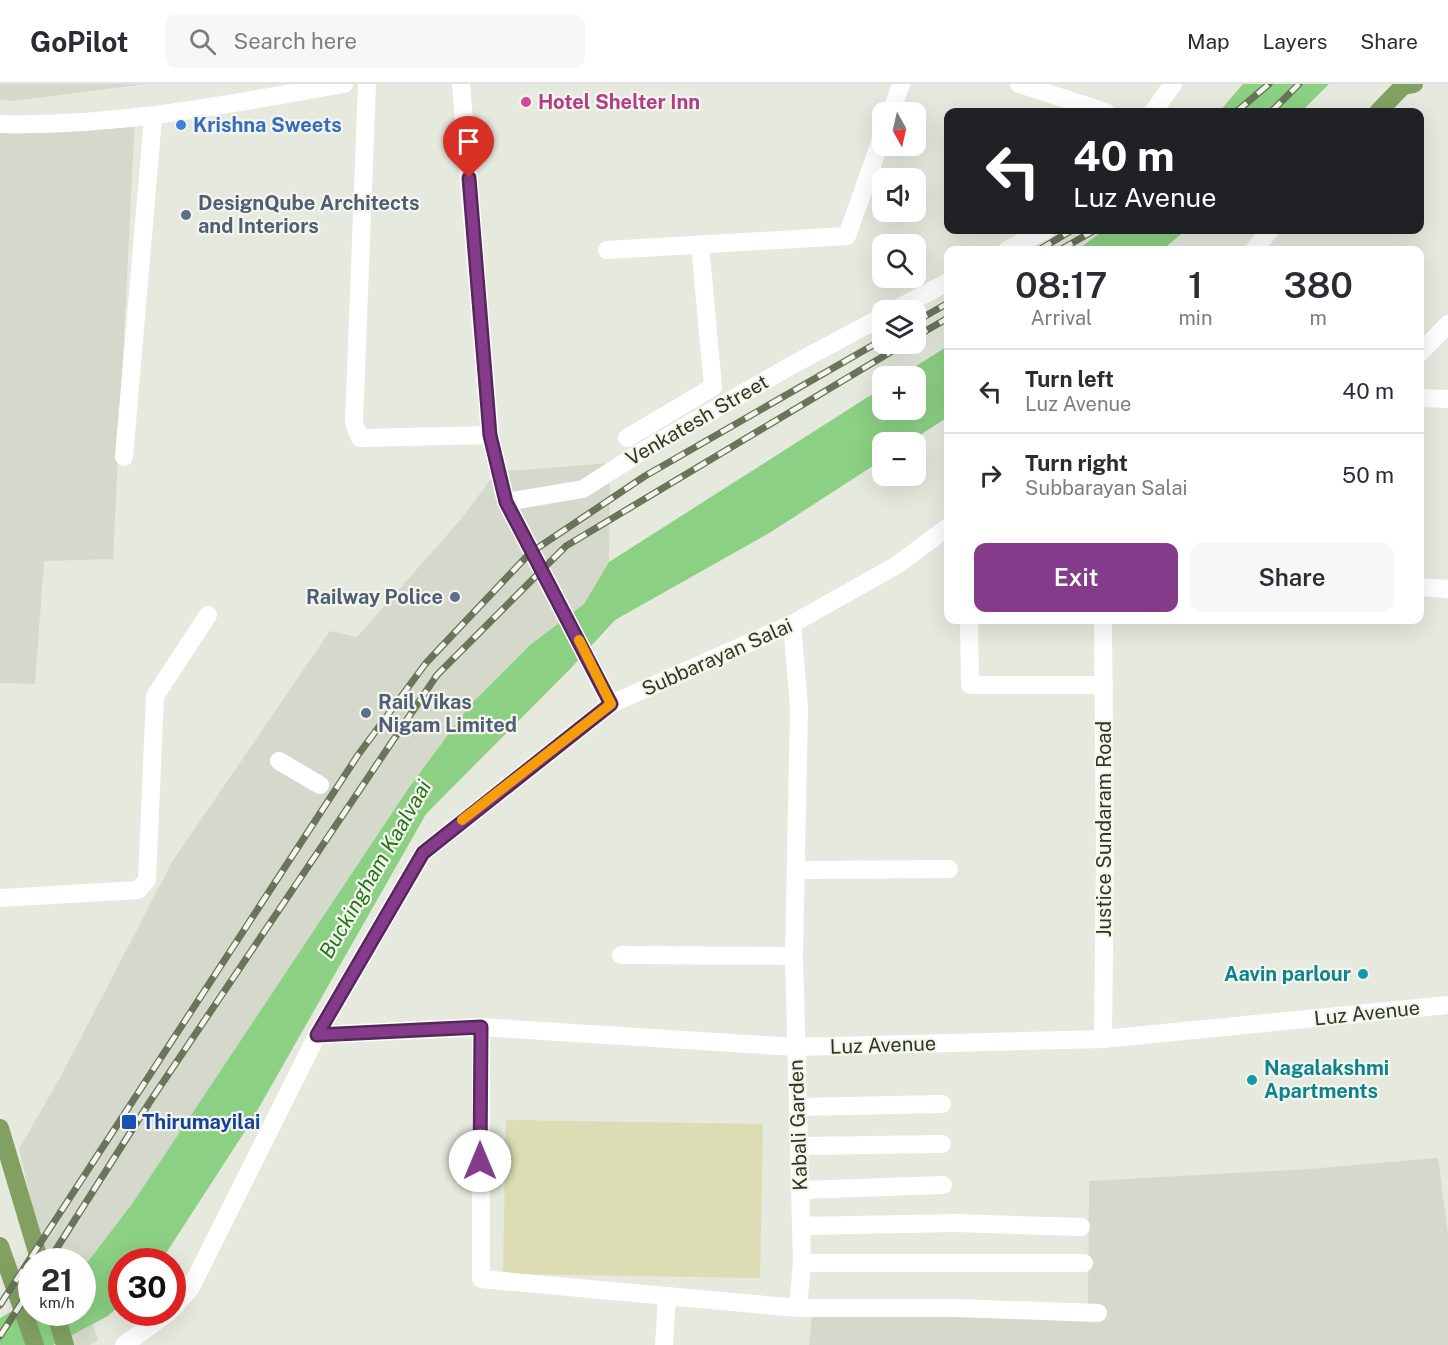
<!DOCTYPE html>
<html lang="en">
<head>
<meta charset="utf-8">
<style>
  body { margin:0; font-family:"Public Sans",sans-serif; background:#f7f7f7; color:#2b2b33; height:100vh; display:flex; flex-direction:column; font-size:22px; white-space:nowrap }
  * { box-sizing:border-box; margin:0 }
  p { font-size:20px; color:#7c7c81 }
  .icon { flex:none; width:33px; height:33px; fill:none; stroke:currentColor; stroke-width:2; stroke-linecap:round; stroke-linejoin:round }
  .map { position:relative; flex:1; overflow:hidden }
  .panel { position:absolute; left:944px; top:162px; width:480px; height:378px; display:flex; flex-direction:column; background:#fff; border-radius:12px; box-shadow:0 6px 24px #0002 }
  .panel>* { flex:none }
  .hud { position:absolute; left:944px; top:24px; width:480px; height:126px; border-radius:12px; box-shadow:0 6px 24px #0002; background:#202124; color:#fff; overflow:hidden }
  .needle { width:39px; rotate:172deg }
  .tools { position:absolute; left:872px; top:18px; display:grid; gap:12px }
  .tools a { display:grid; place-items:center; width:54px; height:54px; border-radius:12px; background:#fff; box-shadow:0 6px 24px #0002; font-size:30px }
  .speed { position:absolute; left:18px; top:1164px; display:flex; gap:12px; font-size:30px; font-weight:700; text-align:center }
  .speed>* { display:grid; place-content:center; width:78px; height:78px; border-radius:50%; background:#fff; box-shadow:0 6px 24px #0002; line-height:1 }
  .speed small { font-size:15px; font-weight:400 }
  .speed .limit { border:9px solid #d22; background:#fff; color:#111 }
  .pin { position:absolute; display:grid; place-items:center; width:51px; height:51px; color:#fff; margin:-62px -26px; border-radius:50% 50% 50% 0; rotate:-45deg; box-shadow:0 0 6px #0007 }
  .pin .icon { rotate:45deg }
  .me { position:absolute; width:66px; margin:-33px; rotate:0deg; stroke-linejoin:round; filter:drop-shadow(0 0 4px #0008) }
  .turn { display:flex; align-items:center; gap:21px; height:126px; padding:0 30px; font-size:27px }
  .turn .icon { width:78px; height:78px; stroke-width:2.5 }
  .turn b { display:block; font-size:42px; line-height:51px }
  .eta { display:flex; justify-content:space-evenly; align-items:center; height:102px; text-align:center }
  .eta b { font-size:36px; font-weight:600; line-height:42px }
  .button { display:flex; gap:12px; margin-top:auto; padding:12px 30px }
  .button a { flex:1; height:69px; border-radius:12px; background:#843c8a; color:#fff; font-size:24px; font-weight:600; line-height:69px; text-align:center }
  .button a+a { background:#f7f7f7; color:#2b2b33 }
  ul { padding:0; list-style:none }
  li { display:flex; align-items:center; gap:18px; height:84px; padding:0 30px; border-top:2px solid #e1e1e2 }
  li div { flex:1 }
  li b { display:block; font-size:22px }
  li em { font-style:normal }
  header { display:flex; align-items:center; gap:36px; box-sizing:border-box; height:84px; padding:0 30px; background:#fff; border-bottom:2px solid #e1e1e2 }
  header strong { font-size:28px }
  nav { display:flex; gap:33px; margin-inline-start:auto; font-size:21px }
  .search { width:420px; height:54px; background:#f7f7f7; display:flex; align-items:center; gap:15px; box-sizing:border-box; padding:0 21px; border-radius:12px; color:#7c7c81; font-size:22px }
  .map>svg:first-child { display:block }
  .built { fill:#d5d9cb }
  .green { fill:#dcdcb5 }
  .water { fill:#8cd083 }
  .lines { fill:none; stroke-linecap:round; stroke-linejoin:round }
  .minor { stroke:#fff; stroke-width:18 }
  .major { stroke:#82a061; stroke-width:18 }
  .rail-casing { stroke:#687559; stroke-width:7 }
  .rail { stroke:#f4f6ed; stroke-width:4.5; stroke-dasharray:14; stroke-linecap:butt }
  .route-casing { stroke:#56275a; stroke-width:15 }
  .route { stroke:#843c8a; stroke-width:10 }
  .slow { stroke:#f59e0b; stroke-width:10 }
  .hotel-dot { fill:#d1479c; stroke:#f4f6ed; stroke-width:2 }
  .shop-dot { fill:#3f7fe0; stroke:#f4f6ed; stroke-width:2 }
  .service-dot { fill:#5c6f8a; stroke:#f4f6ed; stroke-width:2 }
  .culture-dot { fill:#0f9aa8; stroke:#f4f6ed; stroke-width:2 }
  .transit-dot { fill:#1a4fb4; stroke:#f4f6ed; stroke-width:2 }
  .labels { text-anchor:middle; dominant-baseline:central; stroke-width:4.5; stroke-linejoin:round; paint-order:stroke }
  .hotel-label { font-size:20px; font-weight:bold; fill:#b23c85; stroke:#f4f6ed; text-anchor:start }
  .shop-label { font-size:20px; font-weight:bold; fill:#366cbe; stroke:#f4f6ed; text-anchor:start }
  .service-label { font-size:20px; font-weight:bold; fill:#4e5e75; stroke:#f4f6ed; text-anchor:start }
  .street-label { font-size:20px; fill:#2d391f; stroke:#f4f6ed }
  .culture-label { font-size:20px; font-weight:bold; fill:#0d838f; stroke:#f4f6ed; text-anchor:end }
  .transit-label { font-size:20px; font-weight:bold; fill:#164399; stroke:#f4f6ed; text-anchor:start }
  .water-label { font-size:21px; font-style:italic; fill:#227519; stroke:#f4f6ed }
</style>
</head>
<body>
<header>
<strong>GoPilot</strong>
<div class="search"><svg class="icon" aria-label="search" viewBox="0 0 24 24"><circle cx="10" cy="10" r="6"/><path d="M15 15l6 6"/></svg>Search here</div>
<nav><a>Map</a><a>Layers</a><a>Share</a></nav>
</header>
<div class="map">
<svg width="1448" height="1261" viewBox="0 0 1448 1261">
  <rect width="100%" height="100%" fill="#e6e9dd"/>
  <g class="built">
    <path d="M0 0H145L13 17 0 16Z"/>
    <path d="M135 32 113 475 44 477 35 600 0 599V41Z"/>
    <path d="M610 379 609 478 584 520 530 561 471 620 132 1120 86 1182 83 1184 82 1178 45 1177 19 1065 61 992 172 778 330 547 357 553 462 434 496 388Z"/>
    <path d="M1438 1074 1448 1151V1261H809L813 1221 1088 1227 1089 1097 1309 1085Z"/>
    <path d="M83 1210 98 1256 90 1261H70L59 1229 82 1228Z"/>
  </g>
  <path class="green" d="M506 1036 763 1040 760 1194 503 1190Z"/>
  <g class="water">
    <path d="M1243 0H1329L1301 28H1219Z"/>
    <path d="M1104 146H1186L1162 166H1077Z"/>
    <path d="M948 262V333L909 358H882V376L771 448 615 536 570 585 426 730 249 1041 161 1177 122 1178 121 1220 108 1232 53 1261H0V1234L31 1216 32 1228H82L83 1184 132 1120 408 705 471 620 530 561 584 520 609 478 882 304V326H915V292H900Z"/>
  </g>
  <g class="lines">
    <g class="minor">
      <path d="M367 0 354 339 360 354 490 351"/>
      <path d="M461 0 490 351 506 418 611 620"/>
      <path d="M1019 0 1106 28"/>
      <path d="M891 28 901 0"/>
      <path d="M1153 28 1173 0"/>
      <path d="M0 40C119 43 227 20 344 0"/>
      <path d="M607 166 847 152 882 53"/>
      <path d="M1007 166 1046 146"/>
      <path d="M1254 166 1270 146"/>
      <path d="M894 226 948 198"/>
      <path d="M1419 270 1448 240"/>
      <path d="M1419 314 1448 315"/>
      <path d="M627 354 713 303 700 161"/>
      <path d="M124 373 153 34"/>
      <path d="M506 418 583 405 641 368 794 280 882 233"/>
      <path d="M1419 503 1448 505"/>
      <path d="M969 539 970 601H1104"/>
      <path d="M279 677 320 701"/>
      <path d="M796 786 949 785"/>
      <path d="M0 814 138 806 147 796 155 612 208 531"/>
      <path d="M621 871 794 872"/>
      <path d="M481 943V1195L798 1224 802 1179 794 872 799 623 792 540"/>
      <path d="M317 951 481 943 795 963 1103 955 1448 921"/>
      <path d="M1103 955 1105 772 1103 536"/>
      <path d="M799 1023 942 1020"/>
      <path d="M800 1062 942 1060"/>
      <path d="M801 1106 943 1101"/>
      <path d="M801 1142 956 1139 1081 1143"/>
      <path d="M802 1179H1084"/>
      <path d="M798 1224H957L1098 1229"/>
      <path d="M172 1225 190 1205 317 951 423 769 611 620 792 540 897 481 948 443"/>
      <path d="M124 1261 169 1228"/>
      <path d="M664 1261 667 1214"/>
    </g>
    <g class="major">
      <path d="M1378 28 1403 2 1414 0"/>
      <path d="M0 1044 40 1178"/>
      <path d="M0 1162 35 1261"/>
      <path d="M55 1228 65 1261"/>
    </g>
    <defs>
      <g id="rail">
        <path d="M1236 28 1269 0"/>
        <path d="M1271 28 1299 0"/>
        <path d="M1039 166 1072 146"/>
        <path d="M1060 166 1095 146"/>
        <path d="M915 238 948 219"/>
        <path d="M915 253 948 234"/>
        <path d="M48 1178 151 1016 437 591 566 462 904 260"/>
        <path d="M0 1221 358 671 426 579 530 469 645 392 882 256"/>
        <path d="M0 1252 32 1203"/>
      </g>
    </defs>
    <use href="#rail" class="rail-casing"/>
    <use href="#rail" class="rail"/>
  </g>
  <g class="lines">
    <defs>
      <path id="route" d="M469 94 490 351 506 418 611 620 423 769 317 951 481 943 480 1077"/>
    </defs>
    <use href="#route" class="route-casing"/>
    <use href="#route" class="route"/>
    <path class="slow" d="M462 736 611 620 579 556"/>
  </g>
  <circle class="hotel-dot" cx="526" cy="18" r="6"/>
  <circle class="shop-dot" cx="181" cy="41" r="6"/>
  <g class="service-dot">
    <circle cx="186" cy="131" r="6"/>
    <circle cx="455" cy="513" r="6"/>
    <circle cx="366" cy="629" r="6"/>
  </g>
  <g class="culture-dot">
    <circle cx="1363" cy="890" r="6"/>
    <circle cx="1252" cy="996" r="6"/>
  </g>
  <rect class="transit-dot" x="121" y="1030" width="16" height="16" rx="3"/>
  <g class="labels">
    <g class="hotel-label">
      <text x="538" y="18">Hotel Shelter Inn</text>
    </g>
    <g class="shop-label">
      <text x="193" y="41">Krishna Sweets</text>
    </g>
    <g class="service-label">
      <text x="198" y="119">DesignQube Architects<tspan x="198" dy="23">and Interiors</tspan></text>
      <text x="443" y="513" text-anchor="end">Railway Police</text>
      <text x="378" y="618">Rail Vikas<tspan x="378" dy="23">Nigam Limited</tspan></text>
    </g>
    <g class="street-label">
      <text transform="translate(697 336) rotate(-30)">Venkatesh Street</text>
      <text transform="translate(717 573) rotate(-24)">Subbarayan Salai</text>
      <text transform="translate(1104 745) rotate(-90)">Justice Sundaram Road</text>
      <text transform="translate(1367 929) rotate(-6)">Luz Avenue</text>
      <text transform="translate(883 961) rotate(-2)">Luz Avenue</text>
      <text transform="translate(798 1041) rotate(-92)">Kabali Garden</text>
    </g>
    <g class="culture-label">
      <text x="1351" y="890">Aavin parlour</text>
      <text x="1264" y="984" text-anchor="start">Nagalakshmi<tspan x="1264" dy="23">Apartments</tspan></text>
    </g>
    <g class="transit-label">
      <text x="142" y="1038">Thirumayilai</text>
    </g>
    <g class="water-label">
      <text transform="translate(375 785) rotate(-60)">Buckingham Kaalvaai</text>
    </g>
  </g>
</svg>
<div class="tools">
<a><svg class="needle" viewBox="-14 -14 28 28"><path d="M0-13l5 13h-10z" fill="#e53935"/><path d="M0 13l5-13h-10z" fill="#7c7c81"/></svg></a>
<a><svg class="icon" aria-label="sound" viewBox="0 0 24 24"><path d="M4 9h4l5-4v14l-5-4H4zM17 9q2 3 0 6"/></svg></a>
<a><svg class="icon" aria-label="search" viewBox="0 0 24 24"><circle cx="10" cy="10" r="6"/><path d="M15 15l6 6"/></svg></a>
<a><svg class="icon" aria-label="layers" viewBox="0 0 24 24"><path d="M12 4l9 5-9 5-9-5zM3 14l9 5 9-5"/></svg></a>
<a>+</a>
<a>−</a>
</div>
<div class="speed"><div>21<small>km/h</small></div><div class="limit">30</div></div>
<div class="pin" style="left:469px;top:94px;background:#d93025"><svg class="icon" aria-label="arrive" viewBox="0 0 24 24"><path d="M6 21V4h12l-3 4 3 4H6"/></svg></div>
<svg class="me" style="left:480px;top:1077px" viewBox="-20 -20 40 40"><circle r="19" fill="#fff"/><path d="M0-13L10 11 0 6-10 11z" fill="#843c8a"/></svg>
<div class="hud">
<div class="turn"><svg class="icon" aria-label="left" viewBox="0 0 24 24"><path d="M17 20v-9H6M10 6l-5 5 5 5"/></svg><div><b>40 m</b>Luz Avenue</div></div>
</div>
<section class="panel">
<div class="eta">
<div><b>08:17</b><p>Arrival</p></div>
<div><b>1</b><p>min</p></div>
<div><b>380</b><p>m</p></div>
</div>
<ul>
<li><svg class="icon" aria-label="left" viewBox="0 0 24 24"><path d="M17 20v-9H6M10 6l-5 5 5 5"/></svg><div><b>Turn left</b><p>Luz Avenue</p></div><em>40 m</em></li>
<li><svg class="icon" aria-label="right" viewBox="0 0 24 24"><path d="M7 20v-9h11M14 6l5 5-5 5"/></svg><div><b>Turn right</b><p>Subbarayan Salai</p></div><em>50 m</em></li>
</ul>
<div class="button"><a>Exit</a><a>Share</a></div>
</section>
</div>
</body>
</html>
